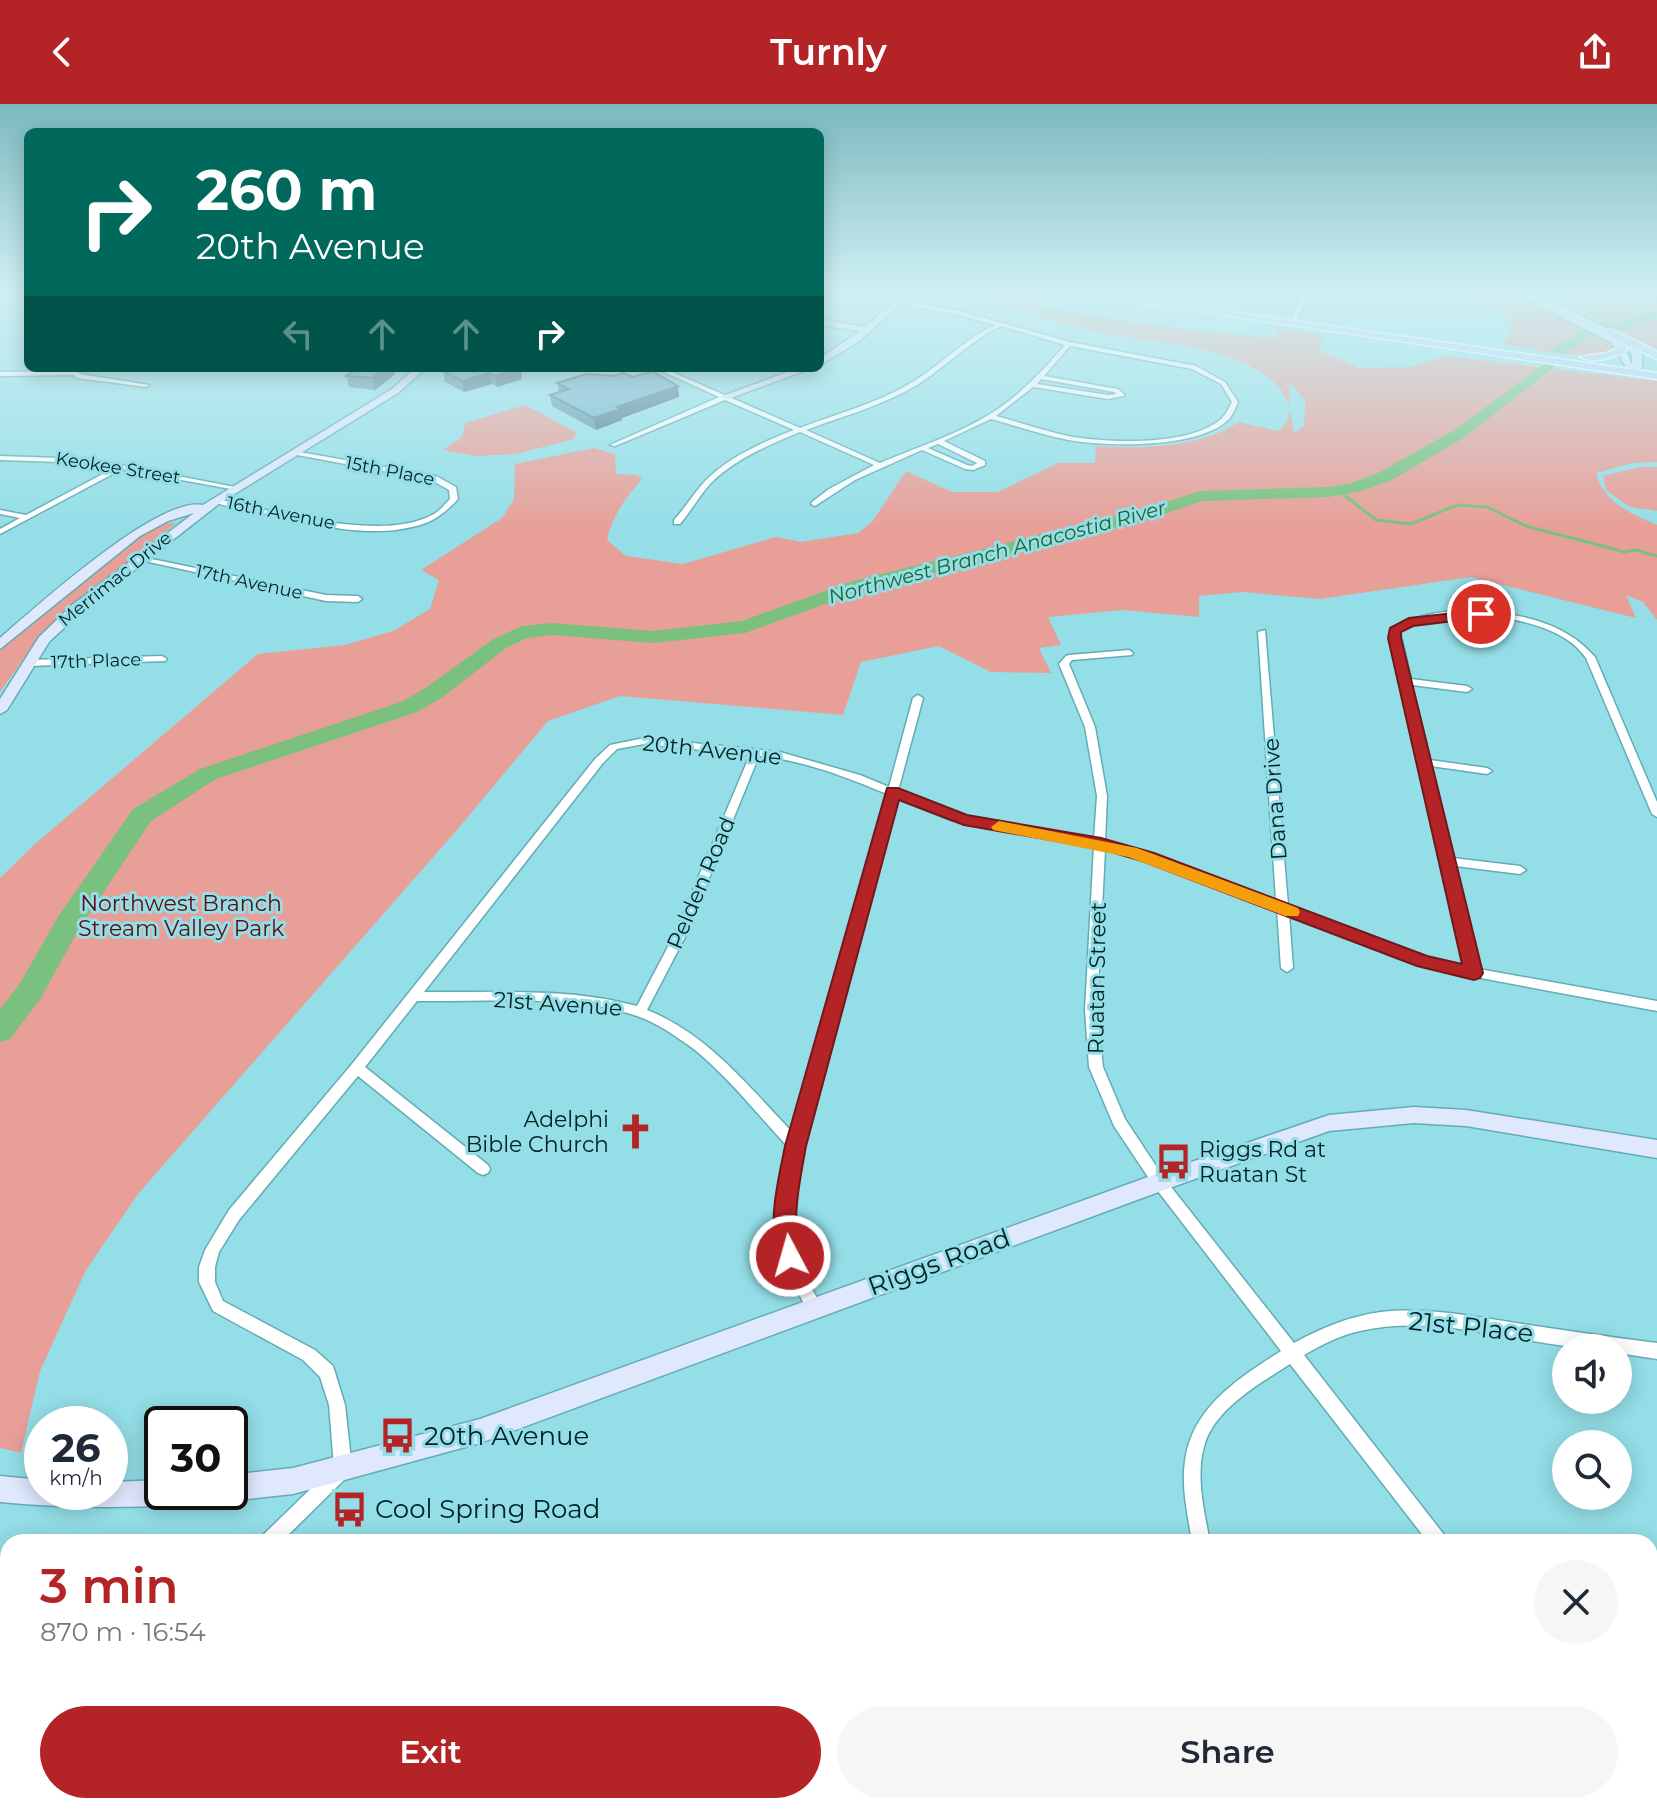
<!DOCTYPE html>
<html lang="en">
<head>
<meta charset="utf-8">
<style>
  body { margin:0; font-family:Montserrat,sans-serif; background:#f6f6f7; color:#1f2937; height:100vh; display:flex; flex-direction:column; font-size:30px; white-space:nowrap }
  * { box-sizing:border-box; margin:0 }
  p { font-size:26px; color:#747a83 }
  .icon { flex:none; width:44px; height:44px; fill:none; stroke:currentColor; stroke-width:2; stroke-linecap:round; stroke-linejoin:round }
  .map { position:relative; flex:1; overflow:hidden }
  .side { position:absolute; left:0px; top:1430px; width:1658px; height:280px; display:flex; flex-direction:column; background:#fff; border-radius:24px 24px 0 0; box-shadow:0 4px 20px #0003 }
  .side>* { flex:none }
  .hud { position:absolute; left:24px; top:24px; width:800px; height:244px; border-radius:12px; box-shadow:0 4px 20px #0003; background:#00695c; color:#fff; overflow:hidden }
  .controls { position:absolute; left:1552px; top:1230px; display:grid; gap:16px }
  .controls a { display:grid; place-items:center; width:80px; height:80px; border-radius:50%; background:#fff; box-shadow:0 4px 20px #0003; font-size:40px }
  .speed { position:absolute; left:24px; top:1302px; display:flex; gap:16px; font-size:40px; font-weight:700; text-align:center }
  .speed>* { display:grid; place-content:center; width:104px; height:104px; border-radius:50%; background:#fff; box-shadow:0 4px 20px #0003; line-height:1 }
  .speed small { font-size:20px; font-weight:400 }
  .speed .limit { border:4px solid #111; border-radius:12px; background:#fff; color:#111 }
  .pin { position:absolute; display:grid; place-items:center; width:68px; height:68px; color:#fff; margin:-34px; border:4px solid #fff; border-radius:50%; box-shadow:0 2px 8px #0007 }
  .me { position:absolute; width:88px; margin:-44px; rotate:354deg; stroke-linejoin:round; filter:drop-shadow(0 0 6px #0008) }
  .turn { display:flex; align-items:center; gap:28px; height:168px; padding:0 40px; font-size:36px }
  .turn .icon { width:104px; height:104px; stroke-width:2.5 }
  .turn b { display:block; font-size:56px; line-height:68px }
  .lanes { display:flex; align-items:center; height:76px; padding:0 40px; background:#0003; justify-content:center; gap:40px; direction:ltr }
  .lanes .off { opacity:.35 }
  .round { display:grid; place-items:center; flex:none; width:84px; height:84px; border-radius:42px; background:#f6f6f7 }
  .summary { display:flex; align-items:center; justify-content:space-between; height:136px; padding:0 40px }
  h1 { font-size:48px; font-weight:600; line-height:60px; color:#b42427 }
  .action { display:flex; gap:16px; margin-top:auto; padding:16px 40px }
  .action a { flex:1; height:92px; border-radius:48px; background:#b42427; color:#fff; font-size:32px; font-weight:600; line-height:92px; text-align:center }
  .action a+a { background:#f6f6f7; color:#1f2937 }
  header { display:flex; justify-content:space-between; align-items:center; height:104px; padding:0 40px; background:#b42427; color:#fff; font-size:36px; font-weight:600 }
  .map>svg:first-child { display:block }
  .green { fill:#e89f98 }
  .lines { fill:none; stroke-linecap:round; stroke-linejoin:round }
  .stream { stroke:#7ac07e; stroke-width:3 }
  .river { fill:#7ac07e; fill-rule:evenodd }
  .street-casing { stroke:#63acb5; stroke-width:3 }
  .secondary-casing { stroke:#63acb5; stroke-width:3 }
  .primary-casing { stroke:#fff; stroke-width:3 }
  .street { fill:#fff; fill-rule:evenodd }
  .secondary { fill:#dfe8fd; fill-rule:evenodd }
  .primary { fill:#bfd1fb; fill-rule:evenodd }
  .wall { fill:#6398af }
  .shaded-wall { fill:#507c8e }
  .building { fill:#73b1cb; stroke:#507c8e; stroke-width:2 }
  .route { fill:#b42427; stroke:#751719; stroke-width:2 }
  .slow { fill:#f59e0b }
  .labels { text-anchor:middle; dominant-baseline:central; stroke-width:6; stroke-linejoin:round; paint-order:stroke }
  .far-street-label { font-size:18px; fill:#032226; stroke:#94dee7 }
  .far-water-label { font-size:20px; font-style:italic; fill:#1e6529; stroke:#94dee7 }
  .street-label { font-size:22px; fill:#032226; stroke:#94dee7 }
  .park-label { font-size:22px; fill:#600b0e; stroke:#94dee7 }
  .poi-label { font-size:22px; fill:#032226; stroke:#94dee7; text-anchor:end }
  .near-street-label { font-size:26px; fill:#032226; stroke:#94dee7 }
  .near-poi-label { font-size:26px; fill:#032226; stroke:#94dee7; text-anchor:start }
</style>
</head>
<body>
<header><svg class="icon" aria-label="back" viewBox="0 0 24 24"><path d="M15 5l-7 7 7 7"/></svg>Turnly<svg class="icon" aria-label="share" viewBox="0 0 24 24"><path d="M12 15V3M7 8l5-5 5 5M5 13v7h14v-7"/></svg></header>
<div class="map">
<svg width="1657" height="1710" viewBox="0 0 1657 1710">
  <rect width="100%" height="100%" fill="#94dee7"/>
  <g class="green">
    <path d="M970 186H1015L1051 192 1040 203 1189 226 1276 234 1279 228 1274 224 1324 231 1318 245 1358 264 1412 263 1446 252 1657 277V358L1633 359 1596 369C1604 399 1630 409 1657 421V516L1643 498 1626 491 1636 514 1471 473 1320 495 1243 488 1199 492V513L1123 506 1048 513 1061 541 1039 544 1051 569 991 568 939 542 861 558 843 611 620 592 548 617 456 727 138 1090 86 1166 40 1267 21 1349 0 1344V774L35 740 258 550 345 541 393 527 430 505 439 476 421 466 502 414 514 395 515 360 594 344 615 350 616 370 637 371 642 375C626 393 612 412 607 436L626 452 683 460 776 433 801 438 858 429 872 418 906 367 952 388H998L1058 359H1095L1096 342C1143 345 1199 344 1239 318L1279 327 1287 317 1290 306 1294 329 1304 322 1305 296 1289 278 1290 304C1272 240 1145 239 1093 227 1049 217 1007 202 963 192Z"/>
    <path d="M1456 186H1505L1605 235 1613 244C1594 261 1526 243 1502 240L1511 229V212L1462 194Z"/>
    <path d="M1539 186H1657V245Z"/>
    <path d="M525 301 576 328 574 335 516 350 476 352 443 346 462 333 465 319Z"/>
    <path d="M1639 363H1657V407L1630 403 1606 386 1603 372Z"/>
    <path d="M164 419H176L40 531 0 588V547C43 502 108 447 164 419Z"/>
    <path d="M629 1702H1078L1079 1710H630Z"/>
  </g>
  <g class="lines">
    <path class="stream" d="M1338 386 1376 416 1411 420 1457 401 1487 403 1526 422 1625 448 1635 446 1657 452"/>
    <g class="river">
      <path d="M1657 206V214L1617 228 1606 225 1598 228 1564 250 1552 247 1585 223 1606 217 1616 220Z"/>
      <path d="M1548 257 1555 261 1553 264 1465 333 1390 377 1361 387 1329 393 1202 397 1150 415 867 485 745 529 653 539 552 531 527 534 506 544 443 593 417 608 216 675 151 717 79 825 39 897 10 935 0 938V905L19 881 58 813 133 705 200 665 401 598 427 583 492 536 522 522 552 519 653 527 742 517 853 477 1138 407 1200 387 1329 383 1351 379 1378 369 1453 327Z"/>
    </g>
    <defs>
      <g id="street">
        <path d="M1303 186H1309L1295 220 1290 221Z"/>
        <path d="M898 197 956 206 1070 238 1196 262 1225 278 1238 298C1236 303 1233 310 1230 314 1202 345 1107 343 1069 336 1042 331 1017 322 991 315L944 337 985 357V361L973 366 965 365 922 346 855 376 815 402 811 400 812 398 829 385 874 361 800 328C769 341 735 355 711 379 699 392 691 407 680 420H674V416C685 404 694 389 706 376 730 352 763 338 794 326L725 296 615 342 610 341 719 293 655 264H663L800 324C838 309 879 299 914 277 942 260 964 235 995 221L955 210 896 200ZM1001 222 1065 241C1045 264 1024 287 998 305 962 329 920 342 880 359L806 326C844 312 885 301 920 279 948 261 970 237 1001 222ZM1070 242 1192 265 1221 280 1232 298C1229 303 1227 309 1222 314 1192 342 1112 339 1073 333 1047 328 1022 319 996 312L1033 283 1108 295 1124 292V290L1118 285 1044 272ZM1041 275 1114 288 1117 290 1108 291 1037 280ZM938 340 977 359 972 362 967 361 928 344Z"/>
        <path d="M76 267 80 270 149 281 146 283 77 274 74 271 0 272V268Z"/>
        <path d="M294 347 436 372 456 383 458 395C444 410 432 419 412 423 364 435 301 418 254 407 240 404 224 403 212 397L216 395C271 406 380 439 432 411 439 408 445 400 450 395L449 386 431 376 292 350 290 349Z"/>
        <path d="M0 352 90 355 240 384 236 386 122 365 0 430V425L20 414 0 410V406L26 411 114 364 90 359 0 356Z"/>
        <path d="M137 452 326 491 358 492 362 495 358 498 326 497 140 456 136 454Z"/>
        <path d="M1467 506C1514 509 1562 515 1595 553L1657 698V713L1652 710 1586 554C1582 549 1578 544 1573 540 1539 512 1457 503 1416 519 1411 521 1405 525 1400 528L1411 575 1467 582 1472 585 1467 588 1412 581 1430 656 1487 664 1492 667 1487 670 1431 662 1453 754 1520 762 1526 766 1520 770 1455 762 1479 865 1657 897V907L1443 867 1289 810 1293 864 1287 868 1281 864 1277 805 1144 756 1105 745 1097 906 1103 963 1125 1015 1164 1074 1294 1239C1321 1224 1350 1212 1381 1208 1426 1203 1472 1212 1516 1219 1563 1226 1610 1233 1657 1239V1255L1618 1249V1244C1606 1244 1593 1245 1581 1244 1509 1237 1433 1210 1360 1227 1340 1231 1322 1241 1304 1251L1445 1432 1448 1438H1428L1290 1260C1261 1279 1217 1303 1205 1339 1195 1370 1204 1407 1210 1438H1192C1188 1412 1181 1383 1185 1357 1192 1303 1239 1274 1281 1247L1154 1082 1114 1022 1089 963 1085 906 1094 742 951 716 896 694 803 1042C796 1078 786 1117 798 1153 803 1171 814 1187 822 1204L819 1209 814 1211 809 1209C799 1190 788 1171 782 1151 772 1116 781 1079 789 1044 758 1011 730 975 695 946 677 933 658 919 637 912 576 890 483 898 417 897L365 963 488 1061 490 1065 488 1069 483 1071 478 1069 358 972 239 1116 219 1148 215 1163V1178L223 1197 315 1246 333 1262 345 1301 352 1365 349 1371 281 1438H259L262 1432 334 1362 329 1301 320 1273 303 1256 213 1207 199 1178V1163L205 1146 229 1106 352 960 595 655 610 641 644 634 780 648 860 671 889 683 913 594 918 591 923 594 898 687 953 710 1094 735 1097 692 1085 623 1059 560 1066 552 1069 551 1129 546 1133 549 1132 551 1072 556 1069 560 1095 623 1107 692 1105 738 1152 750 1276 796 1258 528 1265 526 1288 801 1444 859 1467 863 1402 579 1399 577 1401 575 1391 527C1413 510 1440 508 1467 506ZM644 640 750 651 673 833 637 902C568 883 495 889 424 888L603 659 617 645ZM759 652C803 656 846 673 887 690L793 1029C749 983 708 930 647 906L685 833Z"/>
        <path d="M162 552 167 555 165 557 29 562 24 559 29 556Z"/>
        <path d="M70 1702H93L90 1710H67Z"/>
        <path d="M1258 1702H1278L1281 1710H1261Z"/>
        <path d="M1593 1702H1614L1617 1710H1596Z"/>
      </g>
      <g id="secondary">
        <path d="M908 186H917L858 238 820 261V254L860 227 820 221V215L865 223Z"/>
        <path d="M1510 186H1532L1629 236 1642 249V263L1636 270H1630L1612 239ZM1623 240 1632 250V261Z"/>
        <path d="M415 264H426L398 289 220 399 81 508 49 538 7 606 0 610V595L39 533 71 502 194 409 168 417 140 432 0 545V534C35 504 159 391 203 401L392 285Z"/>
        <path d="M798 264H812L728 295 720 293Z"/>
        <path d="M1414 1003 1466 1006 1657 1036V1054L1466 1022 1414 1019 1329 1027 1164 1086 480 1339 293 1390 230 1397 221 1393 219 1388H230V1371L293 1364 480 1315 1159 1069 1329 1011Z"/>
        <path d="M0 1372 42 1376V1388H110V1378L162 1376V1388H193L189 1397 180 1401C120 1404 60 1404 0 1398Z"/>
      </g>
      <g id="primary">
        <path d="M1053 186H1079L1657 269V275Z"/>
        <path d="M1607 226H1613L1657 248V255L1607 230Z"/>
        <path d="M1623 241 1627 246C1613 254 1595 260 1580 253L1607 249Z"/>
      </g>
    </defs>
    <use href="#street" class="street-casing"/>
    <use href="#secondary" class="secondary-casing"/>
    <use href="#primary" class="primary-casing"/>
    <use href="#street" class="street"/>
    <use href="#secondary" class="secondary"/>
    <use href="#primary" class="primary"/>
  </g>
  <g class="wall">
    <path d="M443 267 522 269V275L497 283 492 280 464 288 445 278Z"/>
    <path d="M395 270 375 286 349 283 346 272Z"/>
    <path d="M633 273 678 282 679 293 622 314V316L596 326 552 302 550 291 559 288 557 279Z"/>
  </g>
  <g class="shaded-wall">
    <path d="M385 264H393L395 270 375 286 372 274Z"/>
    <path d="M513 264H521L522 275 497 283 495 272Z"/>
    <path d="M489 269 492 280 464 288 462 277Z"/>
    <path d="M678 282 679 293 622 314V316L596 326 594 314 617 303Z"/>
  </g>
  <g class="building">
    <path d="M357 264H385L372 274 346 272Z"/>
    <path d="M450 264H520L495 272 489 269 462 277 443 267Z"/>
    <path d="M652 267 678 282 617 303 621 305 594 314 550 291 569 285 557 279 586 270 614 272 623 269 633 273Z"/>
  </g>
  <linearGradient id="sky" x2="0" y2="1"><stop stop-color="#7cb9be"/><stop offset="0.44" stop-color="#cff0f4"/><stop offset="1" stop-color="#cff0f4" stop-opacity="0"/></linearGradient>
  <rect width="1657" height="426" fill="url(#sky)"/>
  <path class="route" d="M1481 506 1488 510 1486 513 1413 522 1401 528V534L1483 869 1480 874 1474 876 1417 862 1142 757 1101 745 964 721 899 696 806 1042C801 1070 795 1099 796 1127 797 1139 803 1148 798 1159L790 1162 782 1159C765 1123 778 1079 785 1042L887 684H898L967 711 1101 734 1154 749 1427 852 1462 860 1388 534 1390 524 1409 514Z"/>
  <path class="slow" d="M999 717 1137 744 1298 804 1300 808 1298 812H1285L1128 753 993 726 991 723Z"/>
  <defs>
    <symbol id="church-bare" viewBox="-9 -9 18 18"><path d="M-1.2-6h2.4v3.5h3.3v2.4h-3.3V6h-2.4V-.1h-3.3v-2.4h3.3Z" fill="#b42427" stroke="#94dee7" stroke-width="2.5" paint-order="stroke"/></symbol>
    <symbol id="bus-bare" viewBox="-9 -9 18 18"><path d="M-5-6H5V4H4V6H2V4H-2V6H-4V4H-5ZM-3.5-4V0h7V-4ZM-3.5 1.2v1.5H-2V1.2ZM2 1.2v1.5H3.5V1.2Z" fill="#b42427" stroke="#94dee7" stroke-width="2.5" paint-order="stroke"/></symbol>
  </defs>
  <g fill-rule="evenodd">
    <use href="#church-bare" x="610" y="1002" width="51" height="51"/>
    <use href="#bus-bare" x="1148" y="1032" width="51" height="51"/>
    <use href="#bus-bare" x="372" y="1306" width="51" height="51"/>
    <use href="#bus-bare" x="324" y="1380" width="51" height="51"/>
  </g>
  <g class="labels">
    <g class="far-street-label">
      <text transform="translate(118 364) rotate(9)">Keokee Street</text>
      <text transform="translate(390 367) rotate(11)">15th Place</text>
      <text transform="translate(281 409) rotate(11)">16th Avenue</text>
      <text transform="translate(115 475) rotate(-39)">Merrimac Drive</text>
      <text transform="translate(249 478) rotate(12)">17th Avenue</text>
      <text transform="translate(96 557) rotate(-2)">17th Place</text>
    </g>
    <g class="far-water-label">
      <text transform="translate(997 448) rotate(-15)">Northwest Branch Anacostia River</text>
    </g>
    <g class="street-label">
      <text transform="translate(712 646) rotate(6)">20th Avenue</text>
      <text transform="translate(1275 695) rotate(-94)">Dana Drive</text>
      <text transform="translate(701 779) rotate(-67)">Pelden Road</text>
      <text transform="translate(1097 874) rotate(-89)">Ruatan Street</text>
      <text transform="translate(558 900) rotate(4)">21st Avenue</text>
    </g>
    <g class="park-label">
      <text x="181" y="799">Northwest Branch<tspan x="181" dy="25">Stream Valley Park</tspan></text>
    </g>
    <g class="poi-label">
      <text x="609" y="1015">Adelphi<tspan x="609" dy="25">Bible Church</tspan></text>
      <text x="1199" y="1045" text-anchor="start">Riggs Rd at<tspan x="1199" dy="25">Ruatan St</tspan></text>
    </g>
    <g class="near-street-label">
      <text transform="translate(939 1158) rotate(-20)">Riggs Road</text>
      <text transform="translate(1471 1223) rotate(6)">21st Place</text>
    </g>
    <g class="near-poi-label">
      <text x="424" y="1332">20th Avenue</text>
      <text x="375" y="1405">Cool Spring Road</text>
    </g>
  </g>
</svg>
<div class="controls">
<a><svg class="icon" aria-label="sound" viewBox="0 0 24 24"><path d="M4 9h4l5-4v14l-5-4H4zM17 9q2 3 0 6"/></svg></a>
<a><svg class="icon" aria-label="search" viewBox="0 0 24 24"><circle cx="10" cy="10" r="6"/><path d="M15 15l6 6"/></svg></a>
</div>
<div class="speed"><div>26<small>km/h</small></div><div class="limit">30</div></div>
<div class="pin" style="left:1481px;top:510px;background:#d93025"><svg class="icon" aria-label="arrive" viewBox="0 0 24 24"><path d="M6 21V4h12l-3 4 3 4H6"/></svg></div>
<svg class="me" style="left:790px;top:1152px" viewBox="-20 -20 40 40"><circle r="17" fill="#b42427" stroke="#fff" stroke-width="3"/><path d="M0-11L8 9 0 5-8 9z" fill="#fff"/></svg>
<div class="hud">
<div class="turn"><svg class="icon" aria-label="right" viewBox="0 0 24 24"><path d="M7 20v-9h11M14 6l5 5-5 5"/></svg><div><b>260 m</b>20th Avenue</div></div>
<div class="lanes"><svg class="icon off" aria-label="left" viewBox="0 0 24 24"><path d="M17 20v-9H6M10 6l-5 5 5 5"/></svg><svg class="icon off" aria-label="ahead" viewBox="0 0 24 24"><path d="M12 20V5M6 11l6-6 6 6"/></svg><svg class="icon off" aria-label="ahead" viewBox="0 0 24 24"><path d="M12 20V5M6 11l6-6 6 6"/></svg><svg class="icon" aria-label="right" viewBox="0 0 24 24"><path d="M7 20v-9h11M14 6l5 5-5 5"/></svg></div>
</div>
<section class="side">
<div class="summary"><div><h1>3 min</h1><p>870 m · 16:54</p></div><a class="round"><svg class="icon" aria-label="close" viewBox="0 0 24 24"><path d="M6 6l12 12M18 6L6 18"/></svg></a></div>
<div class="action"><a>Exit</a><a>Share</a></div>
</section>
</div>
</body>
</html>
